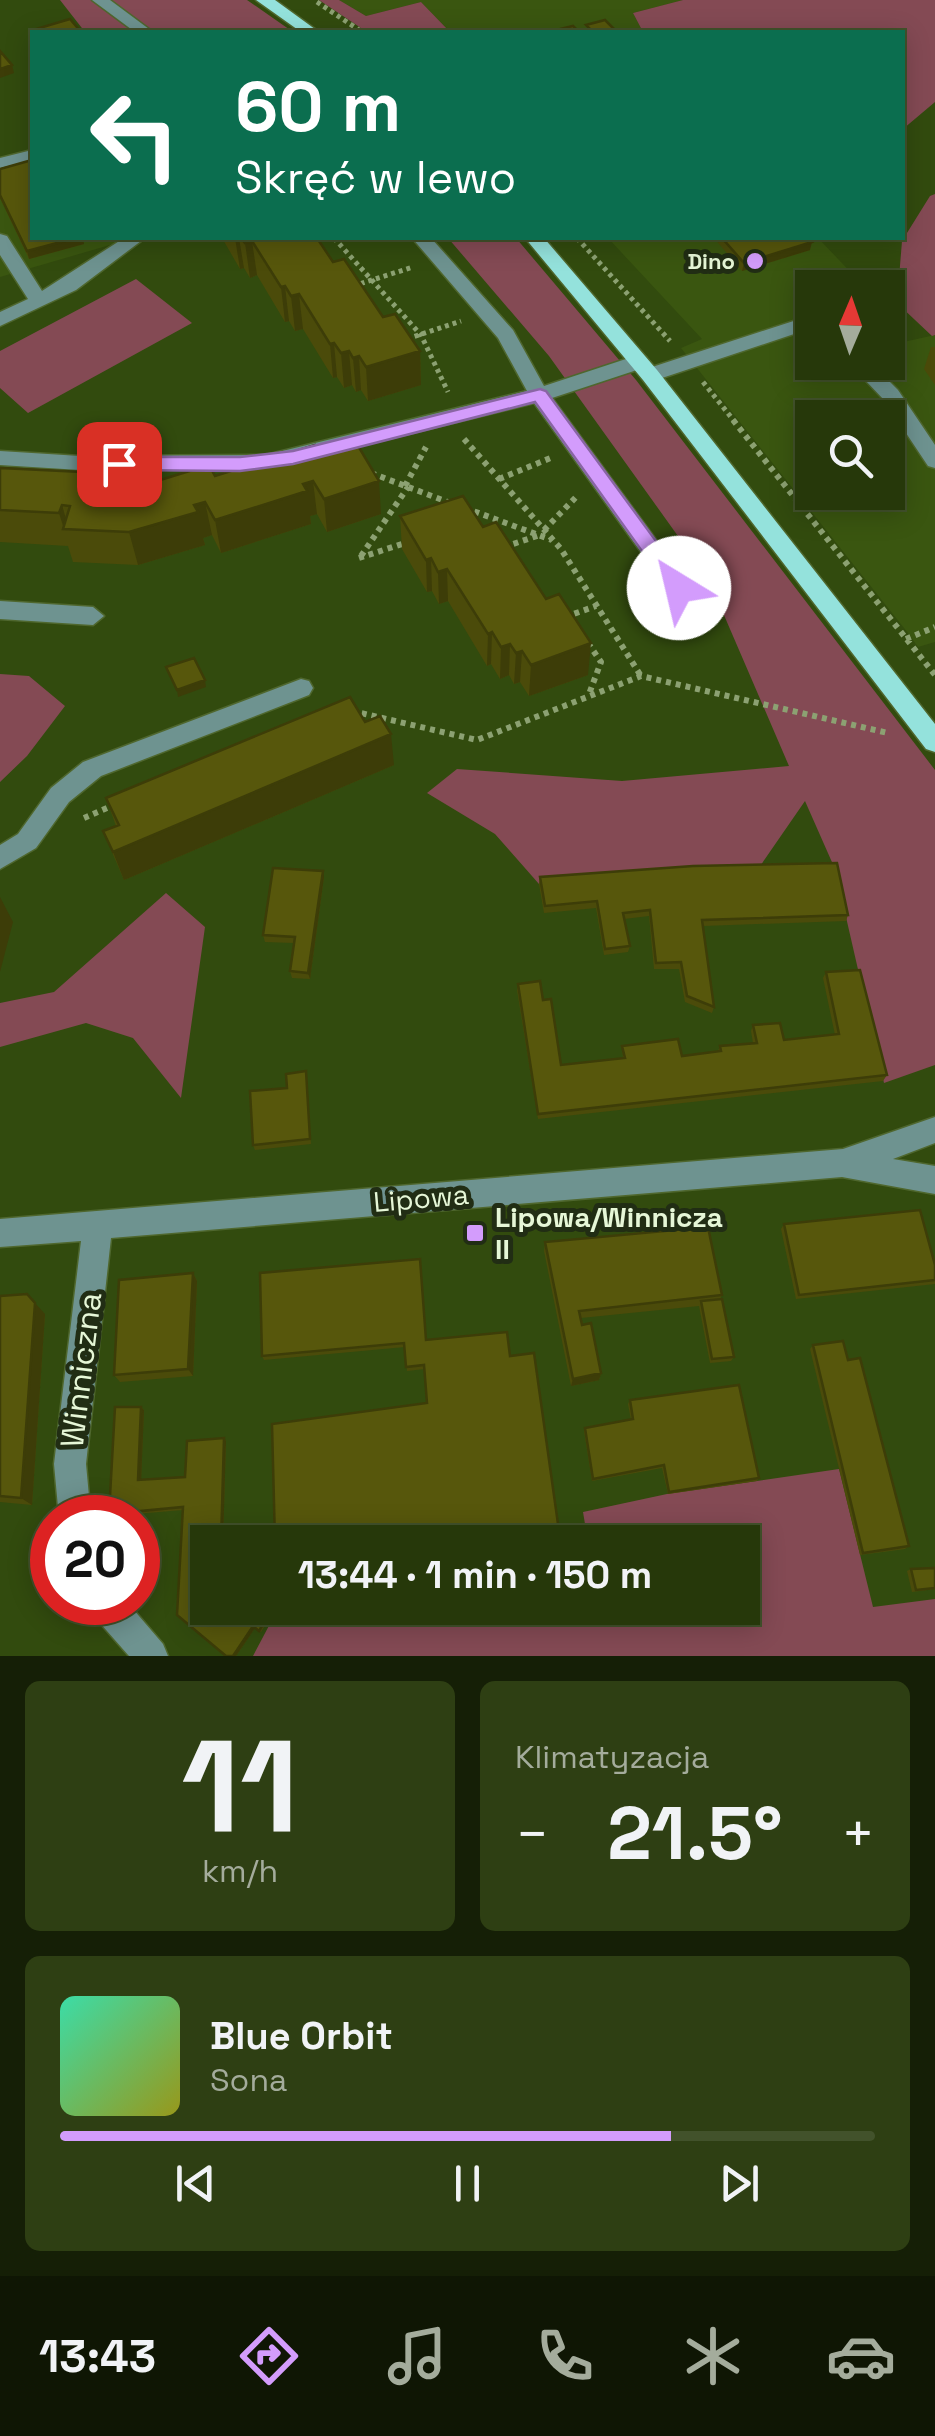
<!DOCTYPE html>
<html lang="pl">
<head>
<meta charset="utf-8">
<style>
  :root { --surface:#26380a; --page:#2e3f13; --text:#f1f3f6; --muted:#a4ac9c; --line:#42522b; --accent:#d39cfc }
  body { margin:0; font-family:"Space Grotesk",sans-serif; background:var(--page); color:var(--text); height:100vh; display:flex; flex-direction:column; font-size:38px; white-space:nowrap }
  * { box-sizing:border-box; margin:0 }
  p { font-size:32px; color:var(--muted) }
  .icon { flex:none; width:55px; height:55px; fill:none; stroke:currentColor; stroke-width:2; stroke-linecap:round; stroke-linejoin:round }
  .map { position:relative; height:1656px; overflow:hidden }
  .details { display:flex; flex-direction:column; gap:25px; padding:25px; background:#151f06; flex:1 }
  .details>* { flex:none }
  .banner { position:absolute; left:30px; top:30px; width:875px; height:210px; border-radius:0px; box-shadow:0 5px 25px #0003,0 0 0 2px var(--line); background:#0b6e4f; color:#fff; overflow:hidden }
  .needle { width:65px; rotate:2deg }
  .buttons { position:absolute; left:795px; top:270px; display:grid; gap:20px }
  .buttons a { display:grid; place-items:center; width:110px; height:110px; border-radius:0px; background:var(--surface); box-shadow:0 5px 25px #0003,0 0 0 2px var(--line); font-size:50px }
  .speed { position:absolute; left:30px; top:1495px; display:flex; gap:20px; font-size:50px; font-weight:700; text-align:center }
  .speed>* { display:grid; place-content:center; width:130px; height:130px; border-radius:50%; background:var(--surface); box-shadow:0 5px 25px #0003,0 0 0 2px var(--line); line-height:1 }
  .speed .limit { border:15px solid #d22; background:#fff; color:#111 }
  .pin { position:absolute; display:grid; place-items:center; width:85px; height:85px; color:#fff; margin:-42px; border-radius:20px; box-shadow:0 5px 15px #0006 }
  .me { position:absolute; width:110px; margin:-55px; rotate:324deg; stroke-linejoin:round; filter:drop-shadow(0 0 8px #0008) }
  .turn { display:flex; align-items:center; gap:35px; height:210px; padding:0 40px; font-size:45px }
  .turn .icon { width:130px; height:130px; stroke-width:2.5 }
  .turn b { display:block; font-size:70px; line-height:85px }
  .big { font-size:75px; font-weight:600; line-height:1.1 }
  .details .widget { flex:1; display:flex; flex-direction:column; justify-content:center; gap:15px; min-width:0; padding:0 35px; border-radius:15px; background:var(--page) }
  .details .dial { align-items:center; gap:0 }
  .dial b { font-size:130px; line-height:1 }
  .song { display:flex; align-items:center; gap:30px }
  .cover { width:120px; height:120px; border-radius:15px; background:linear-gradient(135deg,hsl(160 70% 55%),hsl(60 70% 35%)) }
  .played { height:10px; border-radius:5px; background:linear-gradient(90deg,var(--accent) 75%,var(--line) 75%) }
  .keys { display:flex; justify-content:space-around; direction:ltr }
  .heat { display:flex; justify-content:space-between; align-items:center; font-size:55px; direction:ltr }
  .details .tiles { flex:1; display:grid; gap:25px; grid-template-columns:1fr 1fr }
  .widget:last-child { grid-column:span 2 }
  .trip { position:absolute; left:190px; top:1525px; width:570px; height:100px; border-radius:0px; background:var(--surface); box-shadow:0 5px 25px #0003,0 0 0 2px var(--line); font-weight:600; line-height:100px; text-align:center }
  .menu { display:flex; height:160px; justify-content:space-around; align-items:center; background:#0f1604; color:var(--muted) }
  .menu .icon { width:70px; height:70px }
  .menu .current { color:var(--accent) }
  .menu b { font-size:45px; color:var(--text) }
  .map>svg:first-child { display:block }
  .built { fill:#3a5610; fill-rule:evenodd }
  .green { fill:#844a54 }
  .lines { fill:none; stroke-linecap:round; stroke-linejoin:round }
  .minor-casing { stroke:#4f672e; stroke-width:3 }
  .major-casing { stroke:#4f672e; stroke-width:3 }
  .path-far2 { stroke:#8ca172; stroke-width:5; stroke-dasharray:4 4; stroke-linecap:butt }
  .path-far1 { stroke:#8ca172; stroke-width:6; stroke-dasharray:5 5; stroke-linecap:butt }
  .path { stroke:#8ca172; stroke-width:8; stroke-dasharray:6 6; stroke-linecap:butt }
  .minor { fill:#6e9390; fill-rule:evenodd }
  .major { fill:#94e2dc; fill-rule:evenodd }
  .wall { fill:#4b4b0a }
  .shaded-wall { fill:#3d3d08 }
  .building { fill:#57570c; stroke:#3d3d08; stroke-width:2.5 }
  .route { fill:#d39cfc; stroke:#8965a4; stroke-width:2.5 }
  .poi-dot { fill:#d39cfc; stroke:#212d14; stroke-width:4 }
  .labels { text-anchor:middle; stroke-width:10; stroke-linejoin:round; paint-order:stroke }
  .far-poi-label { font-size:22px; font-weight:bold; fill:#e6f7d7; stroke:#212d14; text-anchor:end }
  .street-label { font-size:28px; fill:#e6f7d7; stroke:#212d14 }
  .poi-label { font-size:28px; font-weight:bold; fill:#e6f7d7; stroke:#212d14; text-anchor:start }
  .near-street-label { font-size:32px; fill:#e6f7d7; stroke:#212d14 }
</style>
</head>
<body>
<div class="map">
<svg width="935" height="1656" viewBox="0 0 935 1656">
  <rect width="100%" height="100%" fill="#324b0e"/>
  <path class="built" d="M 339,0 L 683,0 L 633,13 L 643,32 L 450,32 L 421,2 L 366,16 Z
    M 0,172 L 32,238 L 134,238 L 0,277 Z
    M 608,238 L 818,238 L 861,283 L 845,287 L 812,288 L 812,362 L 888,362 L 888,334 L 899,343 L 935,335 L 935,642 L 918,647 L 908,633 L 681,348 L 702,339 ZM 812,418 L 888,418 L 888,492 L 812,492 Z"/>
  <path class="green" d="M 60,0 L 247,0 L 293,32 L 85,32 Z
    M 319,0 L 339,0 L 366,16 L 421,2 L 450,32 L 367,32 Z
    M 683,0 L 935,0 L 935,102 L 903,129 L 902,32 L 643,32 L 633,13 Z
    M 935,194 L 935,335 L 932,336 L 897,303 L 902,241 L 930,196 Z
    M 448,238 L 516,238 L 636,380 L 935,770 L 935,1065 L 884,1083 L 835,869 L 805,801 L 756,872 L 539,884 L 495,834 L 427,793 L 457,769 L 622,781 L 789,766 L 708,578 L 549,356 Z
    M 136,279 L 192,323 L 28,413 L 0,388 L 0,351 Z
    M 0,674 L 29,676 L 65,706 L 27,756 L 0,782 Z
    M 166,893 L 205,927 L 181,1098 L 133,1038 L 86,1023 L 0,1047 L 0,1003 L 54,992 Z
    M 839,1469 L 873,1607 L 935,1599 L 935,1656 L 253,1656 L 272,1620 L 356,1608 L 742,1608 L 742,1542 L 588,1542 L 583,1512 L 667,1494 Z"/>
  <g class="lines">
    <defs>
      <path id="minor" d="M 92,0 L 110,0 L 153,32 L 135,32 Z
        M 32,150 L 32,160 L 0,168 L 0,158 Z
        M 0,234 L 7,236 L 42,291 L 124,238 L 145,238 L 76,290 L 0,326 L 0,312 L 28,299 L 0,255 Z
        M 412,238 L 431,238 L 513,330 L 544,386 L 632,357 L 646,357 L 646,367 L 552,398 L 687,582 L 690,588 L 687,594 L 671,594 L 534,403 L 266,469 L 80,470 L 0,465 L 0,451 L 80,456 L 266,455 L 527,391 L 498,338 Z
        M 812,315 L 812,328 L 650,382 L 640,375 L 643,370 Z
        M 848,362 L 870,362 L 898,390 L 935,445 L 935,468 L 928,466 L 884,400 Z
        M 0,601 L 93,607 L 104,616 L 93,625 L 0,619 Z
        M 301,679 L 309,681 L 313,688 L 309,695 L 101,776 L 69,802 L 36,848 L 0,869 L 0,845 L 18,834 L 51,788 L 83,762 Z
        M 935,1117 L 935,1143 L 893,1159 L 935,1166 L 935,1194 L 842,1177 L 111,1238 L 86,1464 L 91,1518 L 59,1518 L 54,1464 L 81,1241 L 0,1247 L 0,1219 L 843,1149 Z
        M 88,1602 L 127,1602 L 163,1644 L 168,1656 L 129,1656 L 92,1614 Z"/>
      <path id="major" d="M 256,0 L 275,0 L 319,32 L 301,32 Z
        M 525,238 L 544,238 L 657,370 L 935,724 L 935,752 L 926,749 L 643,380 Z"/>
    </defs>
    <use href="#minor" class="minor-casing"/>
    <use href="#major" class="major-casing"/>
    <path class="path-far2" d="M 317,2 L 362,32
      M 334,238 L 421,335 L 448,392
      M 577,238 L 670,341
      M 353,286 L 413,267
      M 407,339 L 461,321
      M 798,353 L 812,357
      M 819,362 L 832,376
      M 703,382 L 735,422"/>
    <path class="path-far1" d="M 733,420 L 935,675
      M 464,439 L 561,549 L 641,676
      M 371,473 L 453,504
      M 499,479 L 553,457
      M 405,486 L 426,447
      M 465,508 L 552,540
      M 544,530 L 578,495
      M 504,547 L 540,535
      M 361,556 L 408,487
      M 359,558 L 408,542
      M 565,617 L 596,606
      M 906,639 L 935,627
      M 588,643 L 601,662 L 589,694
      M 352,711 L 477,740 L 641,676 L 888,733
      M 84,818 L 114,805"/>
    <path class="path" d="M 46,1528 L 52,1567"/>
    <use href="#minor" class="minor"/>
    <use href="#major" class="major"/>
  </g>
  <path class="wall" d="M 0,169 L 84,244 L 29,259 L 0,198 Z
    M 222,238 L 317,238 L 333,262 L 383,317 L 420,351 L 421,385 L 368,401 L 361,390 L 356,392 L 352,385 L 344,388 L 337,377 L 333,378 L 303,329 L 295,331 L 289,321 L 285,322 L 257,275 L 250,278 L 244,268 L 240,269 Z
    M 714,238 L 808,238 L 810,250 L 742,271 Z
    M 931,347 L 935,347 L 935,385 L 924,369 Z
    M 321,455 L 381,514 L 327,532 L 317,514 L 310,516 L 311,524 L 221,553 L 212,535 L 203,538 L 205,545 L 138,565 L 73,562 L 68,546 L 0,542 L 0,468 L 106,484 L 141,486 L 215,476 Z
    M 400,516 L 483,527 L 588,675 L 529,696 L 520,682 L 514,684 L 509,675 L 500,679 L 491,664 L 487,666 L 448,601 L 439,604 L 432,591 L 427,592 L 402,549 Z
    M 365,722 L 394,765 L 124,880 L 103,831 L 116,826 L 106,798 Z
    M 324,877 L 310,979 L 292,978 L 290,971 L 294,943 L 265,942 L 263,935 Z
    M 540,877 L 848,915 L 846,921 L 703,926 L 714,1007 L 712,1013 L 685,1002 L 679,969 L 654,969 L 649,916 L 624,919 L 630,946 L 628,952 L 604,955 L 596,908 L 544,913 L 539,884 Z
    M 826,972 L 887,1075 L 883,1081 L 538,1119 L 517,990 L 518,984 L 543,1000 L 561,1065 L 623,1058 L 622,1046 L 682,1056 L 718,1051 L 720,1046 L 753,1043 L 751,1031 L 753,1025 L 784,1040 L 835,1035 L 823,978 Z
    M 307,1077 L 311,1144 L 255,1150 L 253,1145 L 287,1088 Z
    M 784,1224 L 935,1265 L 935,1284 L 796,1299 L 781,1229 Z
    M 545,1242 L 722,1295 L 720,1299 L 734,1357 L 731,1361 L 710,1363 L 699,1306 L 581,1318 L 601,1373 L 599,1380 L 571,1386 L 544,1251 Z
    M 193,1273 L 197,1281 L 193,1376 L 120,1382 L 114,1375 Z
    M 0,1296 L 45,1314 L 32,1505 L 0,1502 Z
    M 426,1340 L 510,1356 L 558,1524 L 557,1527 L 533,1530 L 427,1403 L 425,1369 L 407,1371 L 405,1347 L 264,1360 L 262,1356 Z
    M 813,1345 L 848,1360 L 909,1546 L 905,1549 L 860,1555 L 810,1349 Z
    M 630,1400 L 759,1478 L 757,1481 L 668,1494 L 662,1468 L 592,1481 L 584,1431 L 585,1428 L 631,1420 L 628,1404 Z
    M 115,1407 L 141,1407 L 144,1410 L 141,1480 L 185,1477 L 187,1441 L 224,1438 L 226,1441 L 223,1542 L 208,1542 L 208,1608 L 248,1608 L 268,1621 L 261,1632 L 255,1628 L 236,1656 L 226,1656 L 177,1615 L 183,1510 L 112,1516 L 109,1514 Z
    M 935,1568 L 935,1589 L 912,1592 L 907,1571 L 911,1569 Z"/>
  <path class="shaded-wall" d="M 12,65 L 14,73 L 0,78 L 0,69 Z
    M 76,238 L 83,238 L 84,244 L 29,259 L 27,251 Z
    M 235,238 L 239,238 L 244,268 L 240,269 Z
    M 252,241 L 257,275 L 250,278 L 245,243 Z
    M 812,242 L 810,250 L 742,271 L 744,263 Z
    M 285,286 L 289,321 L 285,322 L 281,287 Z
    M 299,294 L 303,329 L 295,331 L 291,296 Z
    M 334,343 L 337,377 L 333,378 L 330,344 Z
    M 349,351 L 352,385 L 344,388 L 341,353 Z
    M 420,351 L 421,385 L 368,401 L 366,367 Z
    M 359,356 L 361,390 L 356,392 L 353,358 Z
    M 313,481 L 317,514 L 310,516 L 311,524 L 221,553 L 215,520 Z
    M 379,481 L 381,514 L 327,532 L 324,499 Z
    M 205,502 L 212,535 L 203,538 L 205,545 L 138,565 L 129,532 Z
    M 62,505 L 69,529 L 64,529 L 59,513 Z
    M 431,558 L 432,591 L 427,592 L 426,560 Z
    M 447,569 L 448,601 L 439,604 L 438,572 Z
    M 492,632 L 491,664 L 487,666 L 488,634 Z
    M 591,643 L 588,675 L 529,696 L 531,665 Z
    M 510,644 L 509,675 L 500,679 L 501,647 Z
    M 522,651 L 520,682 L 514,684 L 516,653 Z
    M 205,680 L 206,687 L 178,697 L 177,690 Z
    M 391,734 L 394,765 L 124,880 L 113,852 Z
    M 323,871 L 324,877 L 310,979 L 308,973 Z
    M 0,897 L 13,922 L 0,972 Z
    M 193,1273 L 197,1281 L 193,1376 L 188,1369 Z
    M 35,1303 L 45,1314 L 32,1505 L 21,1498 Z
    M 601,1373 L 599,1380 L 571,1386 L 573,1379 Z
    M 141,1407 L 144,1410 L 141,1483 L 138,1480 Z
    M 224,1438 L 226,1441 L 223,1542 L 221,1542 Z
    M 253,1626 L 255,1628 L 236,1656 L 233,1656 Z"/>
  <path class="building" d="M 70,19 L 81,32 L 39,32 L 36,29 Z
    M 605,20 L 617,32 L 593,32 L 586,25 Z
    M 573,26 L 579,32 L 548,32 Z
    M 0,51 L 12,65 L 0,69 Z
    M 32,160 L 32,238 L 76,238 L 27,251 L 0,195 L 0,169 Z
    M 241,238 L 317,238 L 333,262 L 344,259 L 383,317 L 395,314 L 420,351 L 366,367 L 359,356 L 353,358 L 349,351 L 341,353 L 334,343 L 330,344 L 299,294 L 291,296 L 285,286 L 281,287 L 252,241 L 245,243 Z
    M 722,238 L 808,238 L 812,242 L 744,263 Z
    M 357,444 L 379,481 L 324,499 L 313,481 L 303,484 L 307,491 L 215,520 L 205,502 L 194,505 L 198,512 L 129,532 L 63,529 L 70,506 L 62,505 L 59,513 L 0,510 L 0,468 L 103,473 L 99,484 L 141,486 L 209,465 L 215,476 L 315,445 L 321,455 Z
    M 463,496 L 483,527 L 496,522 L 546,599 L 559,594 L 591,643 L 531,665 L 522,651 L 516,653 L 510,644 L 501,647 L 492,632 L 488,634 L 447,569 L 438,572 L 431,558 L 426,560 L 400,516 Z
    M 194,658 L 205,680 L 177,690 L 166,667 Z
    M 350,697 L 365,722 L 380,716 L 391,734 L 113,852 L 103,831 L 119,825 L 106,798 Z
    M 837,863 L 848,915 L 702,920 L 714,1007 L 687,996 L 681,962 L 656,963 L 650,910 L 623,913 L 630,946 L 605,949 L 597,901 L 545,906 L 540,877 L 693,866 Z
    M 273,868 L 323,871 L 308,973 L 290,971 L 295,937 L 263,935 Z
    M 860,970 L 887,1075 L 538,1114 L 518,984 L 540,981 L 543,1000 L 551,999 L 561,1065 L 625,1058 L 622,1046 L 678,1039 L 682,1056 L 721,1051 L 720,1046 L 757,1043 L 753,1025 L 780,1023 L 784,1040 L 839,1034 L 826,972 Z
    M 306,1071 L 310,1139 L 253,1145 L 250,1091 L 287,1088 L 286,1074 Z
    M 920,1210 L 935,1265 L 935,1280 L 799,1295 L 784,1224 Z
    M 708,1227 L 722,1295 L 579,1311 L 582,1325 L 591,1323 L 601,1373 L 573,1379 L 545,1242 Z
    M 420,1259 L 426,1340 L 507,1332 L 510,1356 L 534,1353 L 558,1524 L 533,1528 L 534,1542 L 275,1542 L 272,1424 L 427,1403 L 424,1365 L 406,1367 L 404,1343 L 262,1356 L 260,1273 Z
    M 193,1273 L 188,1369 L 114,1375 L 119,1280 Z
    M 27,1294 L 35,1303 L 21,1498 L 0,1496 L 0,1296 Z
    M 722,1299 L 734,1357 L 712,1359 L 701,1301 Z
    M 843,1341 L 848,1360 L 860,1358 L 909,1546 L 863,1553 L 813,1345 Z
    M 739,1385 L 759,1478 L 669,1492 L 664,1465 L 593,1479 L 585,1428 L 633,1419 L 630,1400 Z
    M 115,1407 L 141,1407 L 138,1480 L 185,1477 L 187,1441 L 224,1438 L 221,1542 L 208,1542 L 208,1608 L 248,1608 L 266,1619 L 259,1631 L 253,1626 L 233,1656 L 226,1656 L 177,1615 L 183,1507 L 109,1514 Z
    M 935,1568 L 935,1588 L 916,1590 L 911,1569 Z"/>
  <path class="route" d="M 540,389 L 546,391 L 686,582 L 686,593 L 672,593 L 535,402 L 293,464 L 240,471 L 119,470 L 109,464 L 119,457 L 240,457 L 293,451 Z"/>
  <g class="poi-dot">
    <circle cx="755" cy="261" r="10"/>
    <rect x="465" y="1223" width="20" height="20" rx="5"/>
  </g>
  <g class="labels">
    <g class="far-poi-label">
      <text x="735" y="269">Dino</text>
    </g>
    <g class="street-label">
      <text transform="translate(421 1198) rotate(-5)" y="10">Lipowa</text>
    </g>
    <g class="poi-label">
      <text x="495" y="1227">Lipowa/Winnicza<tspan x="495" dy="32">II</tspan></text>
    </g>
    <g class="near-street-label">
      <text transform="translate(81 1370) rotate(-83)" y="11">Winniczna</text>
    </g>
  </g>
</svg>
<div class="buttons">
<a><svg class="needle" viewBox="-14 -14 28 28"><path d="M0-13l5 13h-10z" fill="#e53935"/><path d="M0 13l5-13h-10z" fill="#a4ac9c"/></svg></a>
<a><svg class="icon" aria-label="search" viewBox="0 0 24 24"><circle cx="10" cy="10" r="6"/><path d="M15 15l6 6"/></svg></a>
</div>
<div class="speed"><div class="limit">20</div></div>
<div class="pin" style="left:119px;top:464px;background:#d93025"><svg class="icon" aria-label="arrive" viewBox="0 0 24 24"><path d="M6 21V4h12l-3 4 3 4H6"/></svg></div>
<svg class="me" style="left:679px;top:588px" viewBox="-20 -20 40 40"><circle r="19" fill="#fff"/><path d="M0-13L10 11 0 6-10 11z" fill="#d39cfc"/></svg>
<div class="trip">13:44 · 1 min · 150 m</div>
<div class="banner">
<div class="turn"><svg class="icon" aria-label="left" viewBox="0 0 24 24"><path d="M17 20v-9H6M10 6l-5 5 5 5"/></svg><div><b>60 m</b>Skręć w lewo</div></div>
</div>
</div>
<section class="details">
<div class="tiles">
<div class="widget dial"><b>11</b><p>km/h</p></div>
<div class="widget"><p>Klimatyzacja</p>
<div class="heat"><a>−</a><b class="big">21.5°</b><a>+</a></div>
</div>
<div class="widget">
<div class="song"><i class="cover"></i><div><b>Blue Orbit</b><p>Sona</p></div></div>
<div class="played"></div>
<div class="keys"><svg class="icon" aria-label="previous" viewBox="0 0 24 24"><path d="M18 5L8 12l10 7zM5 5v14"/></svg><svg class="icon" aria-label="pause" viewBox="0 0 24 24"><path d="M8 5v14M16 5v14"/></svg><svg class="icon" aria-label="next" viewBox="0 0 24 24"><path d="M6 5l10 7-10 7zM19 5v14"/></svg></div>
</div>
</div>
</section>
<nav class="menu">
<b>13:43</b>
<svg class="icon current" aria-label="directions" viewBox="0 0 24 24"><path d="M12 3l9 9-9 9-9-9zM9 14v-3h6M13 9l2 2-2 2"/></svg>
<svg class="icon" aria-label="music" viewBox="0 0 24 24"><path d="M9 18V5l10-2v13"/><circle cx="6" cy="18" r="3"/><circle cx="16" cy="16" r="3"/></svg>
<svg class="icon" aria-label="phone" viewBox="0 0 24 24"><path d="M5 4h4l2 5-3 2q2 4 5 5l2-3 5 2v4C11 20 4 13 5 4z"/></svg>
<svg class="icon" aria-label="climate" viewBox="0 0 24 24"><path d="M12 3v18M4 7l16 10M4 17L20 7"/></svg>
<svg class="icon" aria-label="car" viewBox="0 0 24 24"><path d="M5 17H2v-5l4-1 3-4h7l3 4 3 1v5h-3M9 17h6M6 11h13"/><circle cx="7" cy="17" r="2"/><circle cx="17" cy="17" r="2"/></svg>
</nav>
</body>
</html>
